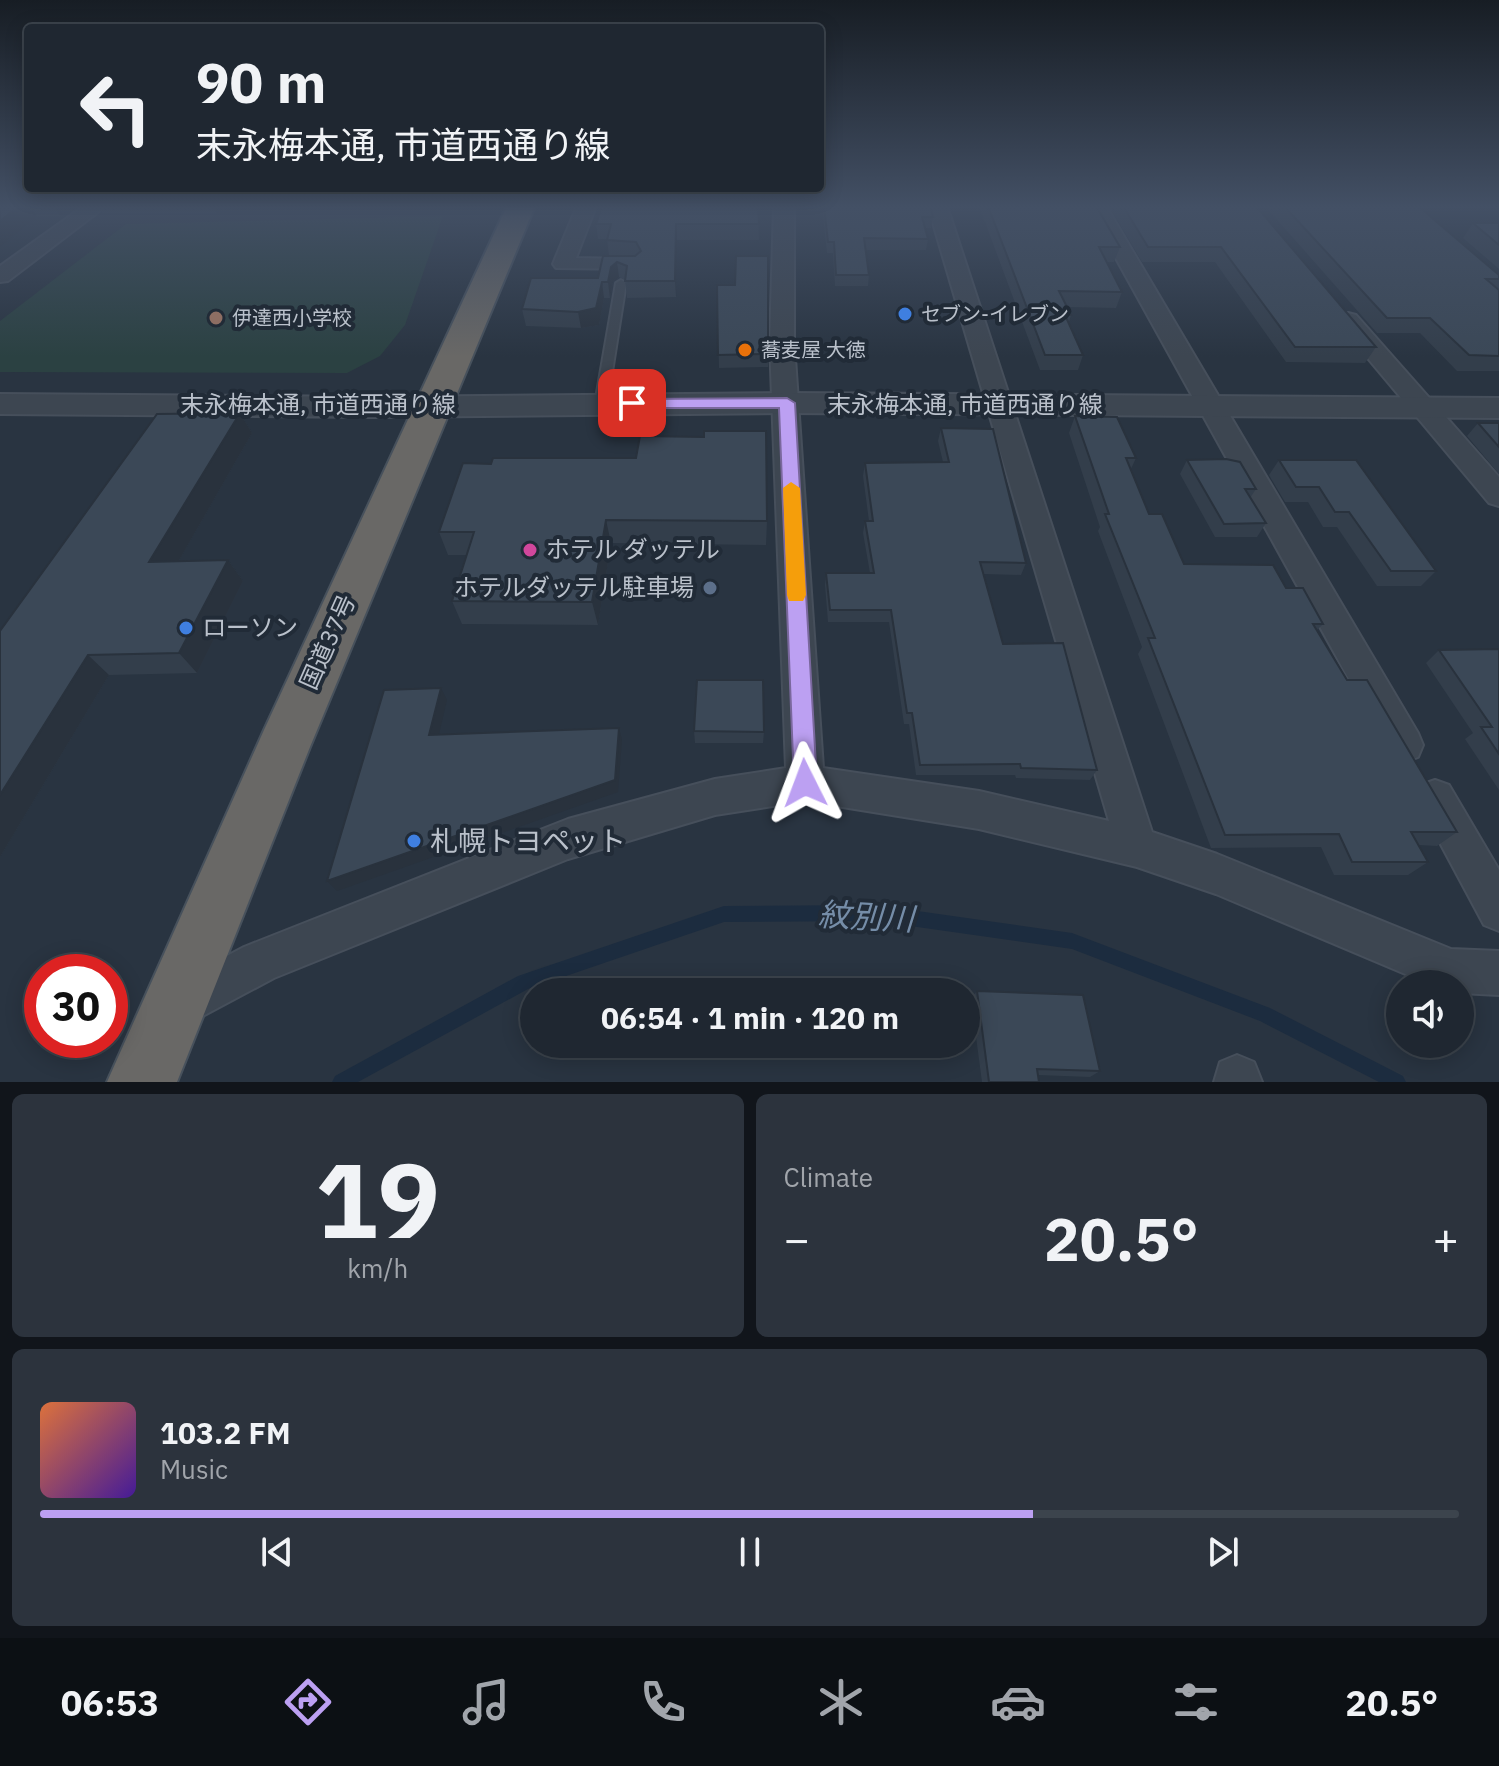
<!DOCTYPE html>
<html lang="en">
<head>
<meta charset="utf-8">
<style>
  :root { --surface:#1f2731; --page:#2c333d; --text:#f1f3f6; --muted:#a1a5ab; --line:#3c444d; --accent:#bca0f2 }
  body { margin:0; font-family:"IBM Plex Sans","Noto Sans JP",sans-serif; background:var(--page); color:var(--text); height:100vh; display:flex; flex-direction:column; font-size:30px; white-space:nowrap }
  * { box-sizing:border-box; margin:0 }
  p { font-size:26px; color:var(--muted) }
  .icon { flex:none; width:44px; height:44px; fill:none; stroke:currentColor; stroke-width:2; stroke-linecap:round; stroke-linejoin:round }
  .map { position:relative; height:1082px; overflow:hidden }
  .sheet { display:flex; flex-direction:column; gap:12px; padding:12px; background:#11151b; flex:1 }
  .sheet>* { flex:none }
  .hud { position:absolute; left:24px; top:24px; width:800px; height:168px; border-radius:8px; box-shadow:0 4px 20px #0003,0 0 0 2px var(--line); background:#1f2731; color:var(--text); overflow:hidden }
  .buttons { position:absolute; left:1386px; top:970px; display:grid; gap:16px }
  .buttons a { display:grid; place-items:center; width:88px; height:88px; border-radius:50%; background:var(--surface); box-shadow:0 4px 20px #0003,0 0 0 2px var(--line); font-size:40px }
  .speed { position:absolute; left:24px; top:954px; display:flex; gap:16px; font-size:40px; font-weight:700; text-align:center }
  .speed>* { display:grid; place-content:center; width:104px; height:104px; border-radius:50%; background:var(--surface); box-shadow:0 4px 20px #0003,0 0 0 2px var(--line); line-height:1 }
  .speed .limit { border:12px solid #d22; background:#fff; color:#111 }
  .pin { position:absolute; display:grid; place-items:center; width:68px; height:68px; color:#fff; margin:-34px; border-radius:16px; box-shadow:0 4px 12px #0006 }
  .me { position:absolute; width:88px; margin:-44px; rotate:357deg; stroke-linejoin:round; filter:drop-shadow(0 0 6px #0008) }
  .turn { display:flex; align-items:center; gap:28px; height:168px; padding:0 40px; font-size:36px }
  .turn .icon { width:104px; height:104px; stroke-width:2.5 }
  .turn b { display:block; font-size:56px; line-height:68px }
  .big { font-size:60px; font-weight:700; line-height:1.1 }
  .sheet .card { flex:1; display:flex; flex-direction:column; justify-content:center; gap:12px; min-width:0; padding:0 28px; border-radius:12px; background:var(--page) }
  .sheet .dial { align-items:center; gap:0 }
  .dial b { font-size:104px; line-height:1 }
  .song { display:flex; align-items:center; gap:24px }
  .cover { width:96px; height:96px; border-radius:12px; background:linear-gradient(135deg,hsl(20 70% 55%),hsl(260 70% 35%)) }
  .played { height:8px; border-radius:4px; background:linear-gradient(90deg,var(--accent) 70%,var(--line) 70%) }
  .keys { display:flex; justify-content:space-around; direction:ltr }
  .heat { display:flex; justify-content:space-between; align-items:center; font-size:44px; direction:ltr }
  .sheet .tiles { flex:1; display:grid; gap:12px; grid-template-columns:1fr 1fr }
  .card:last-child { grid-column:span 2 }
  .trip { position:absolute; left:520px; top:978px; width:460px; height:80px; border-radius:40px; background:var(--surface); box-shadow:0 4px 20px #0003,0 0 0 2px var(--line); font-weight:700; line-height:80px; text-align:center }
  .dock { display:flex; height:128px; justify-content:space-around; align-items:center; background:#0c1014; color:var(--muted) }
  .dock .icon { width:56px; height:56px }
  .dock .current { color:var(--accent) }
  .dock b { font-size:36px; color:var(--text) }
  .map>svg:first-child { display:block }
  .green { fill:#2b4142 }
  .lines { fill:none; stroke-linecap:round; stroke-linejoin:round }
  .stream { fill:#1c2c3f; fill-rule:evenodd }
  .service-casing { stroke:#464f5b; stroke-width:4 }
  .minor-casing { stroke:#464f5b; stroke-width:4 }
  .tertiary-casing { stroke:#464f5b; stroke-width:4 }
  .trunk-casing { stroke:#47515c; stroke-width:4 }
  .service { fill:#3d4651; fill-rule:evenodd }
  .minor { fill:#3d4651; fill-rule:evenodd }
  .tertiary { fill:#3d4651; fill-rule:evenodd }
  .trunk { fill:#696866; fill-rule:evenodd }
  .wall { fill:#333e4b }
  .shaded-wall { fill:#29323d }
  .building { fill:#3b4857; stroke:#29323d; stroke-width:2 }
  .route { fill:#bca0f2; stroke:#7a689d; stroke-width:2 }
  .slow { fill:#f59e0b }
  .shop-dot { fill:#3f7fe0; stroke:#212b37; stroke-width:3 }
  .education-dot { fill:#8d6e63; stroke:#212b37; stroke-width:3 }
  .food-dot { fill:#e8710a; stroke:#212b37; stroke-width:3 }
  .hotel-dot { fill:#d1479c; stroke:#212b37; stroke-width:3 }
  .service-dot { fill:#5c6f8a; stroke:#212b37; stroke-width:3 }
  .labels { text-anchor:middle; stroke-width:8; stroke-linejoin:round; paint-order:stroke }
  .far-poi-label { font-size:20px; fill:#bac1cb; stroke:#212b37; text-anchor:start }
  .street-label { font-size:24px; fill:#bac1cb; stroke:#212b37 }
  .poi-label { font-size:24px; fill:#bac1cb; stroke:#212b37; text-anchor:start }
  .near-poi-label { font-size:28px; fill:#bac1cb; stroke:#212b37; text-anchor:start }
  .near-water-label { font-size:32px; font-style:italic; fill:#758da8; stroke:#212b37 }
</style>
</head>
<body>
<div class="map">
<svg width="1499" height="1082" viewBox="0 0 1499 1082">
  <rect width="100%" height="100%" fill="#293441"/>
  <path class="green" d="M 443,216 L 405,325 L 380,356 L 347,373 L 0,372 L 0,321 L 126,224 Z"/>
  <g class="lines">
    <path class="stream" d="M 875,905 L 1072,933 L 1270,1008 L 1403,1076 L 1406,1082 L 1379,1082 L 1260,1021 L 1072,949 L 875,921 L 724,922 L 528,989 L 358,1082 L 332,1082 L 335,1076 L 518,976 L 724,906 Z"/>
    <defs>
      <path id="service" d="M 621,280 L 626,283 L 607,404 L 601,408 L 595,404 L 616,283 Z"/>
      <path id="minor" d="M 84,206 L 106,206 L 8,281 L 0,282 L 0,266 Z
        M 577,206 L 596,206 L 576,258 L 630,259 L 637,261 L 640,265 L 637,269 L 556,268 L 553,264 Z
        M 774,206 L 794,206 L 794,343 L 823,768 L 979,791 L 1109,821 L 928,206 L 947,206 L 1152,832 L 1217,854 L 1451,949 L 1499,951 L 1499,995 L 1460,993 L 1460,984 L 1429,984 L 1216,894 L 1137,867 L 979,829 L 805,801 L 715,815 L 568,859 L 274,978 L 182,1027 L 166,1020 L 159,1004 L 166,988 L 244,947 L 568,819 L 715,779 L 786,768 L 770,343 Z
        M 1087,206 L 1106,206 L 1418,733 L 1423,745 L 1418,757 L 1405,762 L 1392,757 Z
        M 1348,313 L 1356,315 L 1499,477 L 1499,506 L 1489,503 L 1340,325 L 1337,320 L 1340,315 Z
        M 1435,780 L 1449,785 L 1499,870 L 1499,931 L 1484,925 L 1416,798 L 1421,785 Z
        M 1237,1055 L 1254,1062 L 1262,1082 L 1214,1082 L 1220,1062 Z"/>
      <path id="tertiary" d="M 787,393 L 1499,398 L 1499,418 L 787,413 L 373,417 L 0,414 L 0,394 L 373,397 Z"/>
      <path id="trunk" d="M 507,206 L 535,206 L 310,747 L 177,1082 L 107,1082 L 264,730 Z"/>
    </defs>
    <use href="#service" class="service-casing"/>
    <use href="#minor" class="minor-casing"/>
    <use href="#tertiary" class="tertiary-casing"/>
    <use href="#trunk" class="trunk-casing"/>
    <use href="#service" class="service"/>
    <use href="#minor" class="minor"/>
    <use href="#tertiary" class="tertiary"/>
    <use href="#trunk" class="trunk"/>
  </g>
  <path class="wall" d="M 0,206 L 79,206 L 60,216 L 37,216 Z
    M 97,206 L 225,206 L 217,214 L 102,213 Z
    M 758,206 L 759,240 L 677,240 L 676,297 L 627,298 L 625,280 L 619,277 L 613,282 L 610,298 L 604,298 L 599,325 L 581,328 L 526,326 L 522,309 L 598,278 L 609,256 L 607,239 L 598,239 L 596,224 Z
    M 822,206 L 930,206 L 933,217 L 931,228 L 925,228 L 928,239 L 926,250 L 866,250 L 869,275 L 868,286 L 835,286 L 833,253 L 827,253 Z
    M 979,206 L 1096,206 L 1120,247 L 1114,262 L 1106,262 L 1122,292 L 1116,308 L 1067,307 L 1071,315 L 1069,322 L 1083,355 L 1078,370 L 1040,370 Z
    M 1109,206 L 1256,206 L 1376,347 L 1365,363 L 1286,362 L 1215,262 L 1142,262 Z
    M 1265,206 L 1418,206 L 1499,275 L 1499,371 L 1457,371 L 1420,333 L 1377,333 Z
    M 1490,206 L 1499,206 L 1499,213 Z
    M 1473,223 L 1499,223 L 1499,269 L 1463,238 Z
    M 768,256 L 768,367 L 719,368 L 717,285 L 735,285 Z
    M 240,413 L 252,433 L 178,562 L 228,560 L 243,581 L 197,673 L 109,675 L 0,857 L 0,631 Z
    M 1075,416 L 1136,458 L 1131,469 L 1149,514 L 1184,564 L 1286,588 L 1323,624 L 1317,630 L 1347,680 L 1457,832 L 1437,846 L 1419,845 L 1428,862 L 1408,875 L 1334,875 L 1321,847 L 1211,848 L 1138,654 L 1142,647 L 1098,531 L 1100,527 L 1069,433 Z
    M 1478,423 L 1499,423 L 1499,474 L 1467,436 Z
    M 941,428 L 1026,563 L 1021,575 L 984,574 L 1003,644 L 1097,770 L 1090,780 L 1016,778 L 1015,775 L 916,775 L 909,724 L 904,724 L 889,622 L 828,622 L 825,585 L 826,573 L 870,573 L 863,533 L 865,521 L 869,521 L 863,476 L 865,463 L 943,462 L 938,441 Z
    M 1187,460 L 1256,489 L 1250,498 L 1266,523 L 1257,537 L 1215,537 L 1180,474 Z
    M 1279,460 L 1356,460 L 1436,571 L 1421,586 L 1377,586 L 1337,527 L 1323,527 L 1308,502 L 1285,502 L 1269,475 Z
    M 491,464 L 767,521 L 766,545 L 611,543 L 598,625 L 462,624 L 452,601 L 466,555 L 448,555 L 439,532 Z
    M 1499,649 L 1499,790 L 1465,739 L 1473,733 L 1426,663 L 1439,650 Z
    M 694,731 L 764,732 L 763,743 L 695,743 Z
    M 977,991 L 1100,1071 L 1090,1077 L 1038,1075 L 1039,1082 L 982,1082 L 971,999 Z"/>
  <path class="shaded-wall" d="M 19,206 L 30,206 L 37,216 L 0,247 L 0,221 Z
    M 53,206 L 79,206 L 60,216 Z
    M 213,206 L 225,206 L 217,214 Z
    M 676,224 L 677,240 L 676,297 L 675,281 Z
    M 617,262 L 619,277 L 613,282 L 610,298 L 608,282 L 611,267 Z
    M 602,282 L 604,298 L 599,325 L 581,328 L 578,312 Z
    M 240,413 L 252,433 L 166,583 L 149,562 Z
    M 606,520 L 611,543 L 598,625 L 592,602 Z
    M 228,560 L 243,581 L 197,673 L 179,653 Z
    M 88,655 L 109,675 L 0,857 L 0,795 Z
    M 441,688 L 447,700 L 436,747 L 429,735 Z
    M 619,728 L 622,740 L 618,792 L 337,891 L 327,881 Z"/>
  <path class="building" d="M 0,206 L 19,206 L 0,221 Z
    M 602,206 L 758,206 L 759,224 L 676,224 L 675,281 L 625,281 L 627,266 L 617,262 L 611,267 L 608,282 L 602,282 L 596,308 L 578,312 L 522,309 L 531,278 L 598,278 L 603,256 L 635,256 L 641,251 L 636,242 L 607,240 L 611,224 L 596,224 Z
    M 824,206 L 930,206 L 933,217 L 922,217 L 928,239 L 864,238 L 869,275 L 836,275 L 834,242 L 828,242 Z
    M 988,206 L 1096,206 L 1120,247 L 1099,247 L 1122,292 L 1059,291 L 1071,315 L 1065,315 L 1083,355 L 1045,355 Z
    M 1123,206 L 1256,206 L 1376,347 L 1295,347 L 1221,247 L 1148,247 Z
    M 1284,206 L 1418,206 L 1499,275 L 1499,279 L 1486,279 L 1499,290 L 1499,356 L 1469,355 L 1430,318 L 1387,318 Z
    M 1473,223 L 1499,223 L 1499,245 Z
    M 736,256 L 768,256 L 768,354 L 718,355 L 717,285 L 735,285 Z
    M 240,413 L 149,562 L 228,560 L 179,653 L 88,655 L 0,795 L 0,631 L 157,414 Z
    M 1075,416 L 1117,417 L 1136,458 L 1126,458 L 1149,514 L 1162,514 L 1184,564 L 1273,565 L 1286,588 L 1303,588 L 1323,624 L 1313,624 L 1347,680 L 1367,680 L 1457,832 L 1411,832 L 1428,862 L 1352,862 L 1339,834 L 1225,835 L 1148,638 L 1155,638 L 1105,514 L 1109,514 Z
    M 1478,423 L 1499,423 L 1499,447 Z
    M 941,428 L 993,429 L 1026,563 L 980,562 L 1003,644 L 1063,643 L 1097,770 L 1021,768 L 1020,764 L 920,765 L 912,713 L 907,713 L 891,610 L 830,610 L 826,573 L 874,573 L 865,521 L 873,521 L 865,463 L 949,462 Z
    M 704,431 L 766,431 L 767,521 L 606,520 L 592,602 L 452,601 L 474,532 L 439,532 L 463,463 L 491,464 L 493,458 L 636,458 L 640,436 L 704,437 Z
    M 1226,459 L 1240,462 L 1256,489 L 1245,489 L 1266,523 L 1224,524 L 1187,460 Z
    M 1279,460 L 1356,460 L 1436,571 L 1391,571 L 1349,512 L 1335,512 L 1319,487 L 1296,487 Z
    M 1499,649 L 1499,754 L 1481,727 L 1492,727 L 1439,650 Z
    M 697,680 L 763,680 L 764,732 L 694,731 Z
    M 441,688 L 429,735 L 619,728 L 615,780 L 327,881 L 384,690 Z
    M 977,991 L 1083,995 L 1100,1071 L 1037,1069 L 1039,1082 L 989,1082 Z"/>
  <linearGradient id="sky" x2="0" y2="1"><stop stop-color="#171d24"/><stop offset="0.58" stop-color="#435065"/><stop offset="1" stop-color="#435065" stop-opacity="0"/></linearGradient>
  <rect width="1499" height="357" fill="url(#sky)"/>
  <path class="route" d="M 787,398 L 795,403 L 817,783 L 814,791 L 805,794 L 797,791 L 794,783 L 779,408 L 632,408 L 624,403 L 632,399 Z"/>
  <path class="slow" d="M 791,482 L 800,488 L 806,595 L 803,601 L 789,601 L 787,595 L 783,488 Z"/>
  <g class="shop-dot">
    <circle cx="905" cy="314" r="8"/>
    <circle cx="186" cy="628" r="8"/>
    <circle cx="414" cy="841" r="8"/>
  </g>
  <circle class="education-dot" cx="216" cy="318" r="8"/>
  <circle class="food-dot" cx="745" cy="350" r="8"/>
  <circle class="hotel-dot" cx="530" cy="550" r="8"/>
  <circle class="service-dot" cx="710" cy="588" r="8"/>
  <g class="labels">
    <g class="far-poi-label">
      <text x="921" y="321">セブン-イレブン</text>
      <text x="232" y="325">伊達西小学校</text>
      <text x="761" y="357">蕎麦屋 大徳</text>
    </g>
    <g class="street-label">
      <text x="318" y="413">末永梅本通, 市道西通り線</text>
      <text x="965" y="413">末永梅本通, 市道西通り線</text>
      <text transform="translate(328 642) rotate(-66)" y="8">国道37号</text>
    </g>
    <g class="poi-label">
      <text x="546" y="558">ホテル ダッテル</text>
      <text x="694" y="596" text-anchor="end">ホテルダッテル駐車場</text>
      <text x="202" y="636">ローソン</text>
    </g>
    <g class="near-poi-label">
      <text x="430" y="851">札幌トヨペット</text>
    </g>
    <g class="near-water-label">
      <text transform="translate(866 917) rotate(3)" y="11">紋別川</text>
    </g>
  </g>
</svg>
<div class="buttons">
<a><svg class="icon" aria-label="sound" viewBox="0 0 24 24"><path d="M4 9h4l5-4v14l-5-4H4zM17 9q2 3 0 6"/></svg></a>
</div>
<div class="speed"><div class="limit">30</div></div>
<div class="pin" style="left:632px;top:403px;background:#d93025"><svg class="icon" aria-label="arrive" viewBox="0 0 24 24"><path d="M6 21V4h12l-3 4 3 4H6"/></svg></div>
<svg class="me" style="left:805px;top:783px" viewBox="-20 -20 40 40"><path d="M0-17L14 15 0 8-14 15z" fill="#bca0f2" stroke="#fff" stroke-width="4"/></svg>
<div class="trip">06:54 · 1 min · 120 m</div>
<div class="hud">
<div class="turn"><svg class="icon" aria-label="left" viewBox="0 0 24 24"><path d="M17 20v-9H6M10 6l-5 5 5 5"/></svg><div><b>90 m</b>末永梅本通, 市道西通り線</div></div>
</div>
</div>
<section class="sheet">
<div class="tiles">
<div class="card dial"><b>19</b><p>km/h</p></div>
<div class="card"><p>Climate</p>
<div class="heat"><a>−</a><b class="big">20.5°</b><a>+</a></div>
</div>
<div class="card">
<div class="song"><i class="cover"></i><div><b>103.2 FM</b><p>Music</p></div></div>
<div class="played"></div>
<div class="keys"><svg class="icon" aria-label="previous" viewBox="0 0 24 24"><path d="M18 5L8 12l10 7zM5 5v14"/></svg><svg class="icon" aria-label="pause" viewBox="0 0 24 24"><path d="M8 5v14M16 5v14"/></svg><svg class="icon" aria-label="next" viewBox="0 0 24 24"><path d="M6 5l10 7-10 7zM19 5v14"/></svg></div>
</div>
</div>
</section>
<nav class="dock">
<b>06:53</b>
<svg class="icon current" aria-label="directions" viewBox="0 0 24 24"><path d="M12 3l9 9-9 9-9-9zM9 14v-3h6M13 9l2 2-2 2"/></svg>
<svg class="icon" aria-label="music" viewBox="0 0 24 24"><path d="M9 18V5l10-2v13"/><circle cx="6" cy="18" r="3"/><circle cx="16" cy="16" r="3"/></svg>
<svg class="icon" aria-label="phone" viewBox="0 0 24 24"><path d="M5 4h4l2 5-3 2q2 4 5 5l2-3 5 2v4C11 20 4 13 5 4z"/></svg>
<svg class="icon" aria-label="climate" viewBox="0 0 24 24"><path d="M12 3v18M4 7l16 10M4 17L20 7"/></svg>
<svg class="icon" aria-label="car" viewBox="0 0 24 24"><path d="M5 17H2v-5l4-1 3-4h7l3 4 3 1v5h-3M9 17h6M6 11h13"/><circle cx="7" cy="17" r="2"/><circle cx="17" cy="17" r="2"/></svg>
<svg class="icon" aria-label="filters" viewBox="0 0 24 24"><path d="M4 7h16M4 17h16"/><circle cx="9" cy="7" r="2"/><circle cx="15" cy="17" r="2"/></svg>
<b>20.5°</b>
</nav>
</body>
</html>
